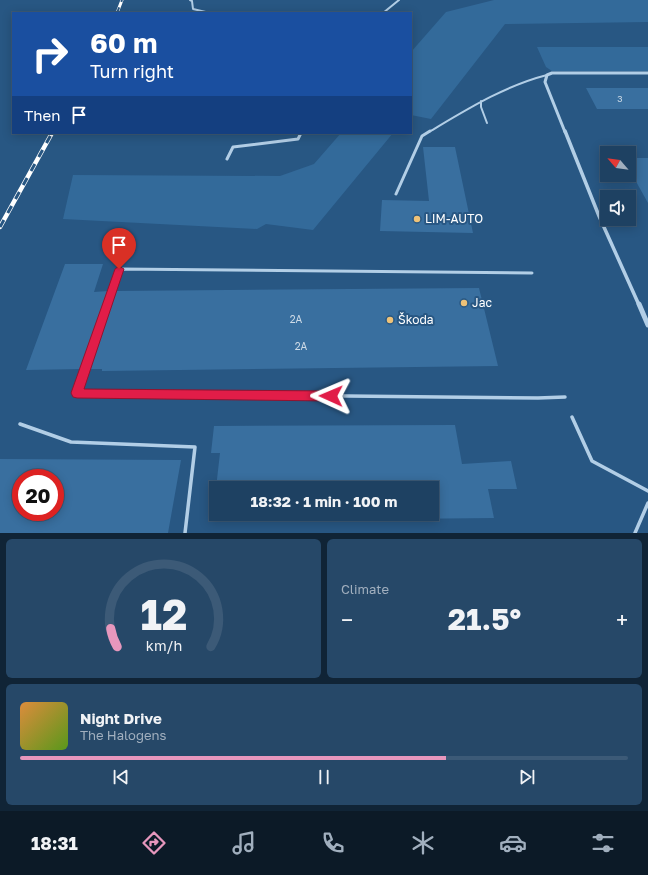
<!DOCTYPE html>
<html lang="en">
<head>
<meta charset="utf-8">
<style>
  :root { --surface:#1e4162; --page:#264868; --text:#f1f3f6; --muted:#a1afbe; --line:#3c5a77; --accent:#e797bd }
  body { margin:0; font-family:"Golos Text",sans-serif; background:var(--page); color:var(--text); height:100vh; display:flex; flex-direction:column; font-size:15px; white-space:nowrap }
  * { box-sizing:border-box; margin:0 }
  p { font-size:13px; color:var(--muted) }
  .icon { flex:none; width:22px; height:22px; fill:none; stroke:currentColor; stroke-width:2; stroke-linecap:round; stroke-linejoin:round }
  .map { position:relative; height:533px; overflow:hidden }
  .details { display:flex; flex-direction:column; gap:6px; padding:6px; background:#102436; flex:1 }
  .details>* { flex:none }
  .hud { position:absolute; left:12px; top:12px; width:400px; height:122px; border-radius:0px; box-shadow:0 2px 10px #0003,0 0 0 1px var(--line); background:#1a4fa0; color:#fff; overflow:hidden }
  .needle { width:26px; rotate:298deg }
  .buttons { position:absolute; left:600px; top:146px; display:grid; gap:8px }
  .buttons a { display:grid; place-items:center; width:36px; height:36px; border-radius:0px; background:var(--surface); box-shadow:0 2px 10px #0003,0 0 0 1px var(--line); font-size:20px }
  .speed { position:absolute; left:12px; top:469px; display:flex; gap:8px; font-size:20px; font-weight:700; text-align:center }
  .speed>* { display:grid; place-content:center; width:52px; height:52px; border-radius:50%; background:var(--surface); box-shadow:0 2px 10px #0003,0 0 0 1px var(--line); line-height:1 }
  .speed .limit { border:6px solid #d22; background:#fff; color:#111 }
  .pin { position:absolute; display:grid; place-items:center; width:34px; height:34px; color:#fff; margin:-41px -17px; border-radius:50% 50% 50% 0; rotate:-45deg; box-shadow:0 0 4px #0007 }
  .pin .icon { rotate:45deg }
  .me { position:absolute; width:44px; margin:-22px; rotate:271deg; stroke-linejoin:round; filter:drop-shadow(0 0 3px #0008) }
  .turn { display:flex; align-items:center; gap:14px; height:84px; padding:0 12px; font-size:18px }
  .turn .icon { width:52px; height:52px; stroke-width:2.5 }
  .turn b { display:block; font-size:28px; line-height:34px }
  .then { display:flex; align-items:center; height:38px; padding:0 12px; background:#0003; gap:8px; font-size:15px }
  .big { font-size:30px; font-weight:700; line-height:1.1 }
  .details .widget { flex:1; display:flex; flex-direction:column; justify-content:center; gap:6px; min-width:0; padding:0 14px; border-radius:6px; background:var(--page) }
  .details .dial { align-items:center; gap:0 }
  .dial svg { height:104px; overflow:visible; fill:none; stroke:var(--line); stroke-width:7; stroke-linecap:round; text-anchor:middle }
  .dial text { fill:var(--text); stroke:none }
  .song { display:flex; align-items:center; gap:12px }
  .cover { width:48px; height:48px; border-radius:6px; background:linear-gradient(135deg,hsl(30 70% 55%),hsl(90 70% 35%)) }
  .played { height:4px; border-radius:2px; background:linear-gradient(90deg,var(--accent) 70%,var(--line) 70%) }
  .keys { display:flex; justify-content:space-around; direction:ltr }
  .heat { display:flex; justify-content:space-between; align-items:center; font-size:22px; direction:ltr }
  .details .tiles { flex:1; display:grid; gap:6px; grid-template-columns:1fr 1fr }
  .widget:last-child { grid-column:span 2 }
  .trip { position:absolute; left:209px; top:481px; width:230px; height:40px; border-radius:0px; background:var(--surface); box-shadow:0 2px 10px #0003,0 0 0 1px var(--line); font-weight:700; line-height:40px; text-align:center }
  .tabs { display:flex; height:64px; justify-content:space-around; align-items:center; background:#0c1a27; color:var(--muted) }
  .tabs .icon { width:28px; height:28px }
  .tabs .current { color:var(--accent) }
  .tabs b { font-size:18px; color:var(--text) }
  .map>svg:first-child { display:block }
  .green { fill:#336a9a }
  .building { fill:#396f9f; fill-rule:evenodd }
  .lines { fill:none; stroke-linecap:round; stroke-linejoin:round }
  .service-far2 { stroke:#b2cee6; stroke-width:2 }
  .service-far1 { stroke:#b2cee6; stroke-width:3 }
  .service { stroke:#b2cee6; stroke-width:3.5 }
  .minor-far2 { stroke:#b2cee6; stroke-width:3 }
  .minor-far1 { stroke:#b2cee6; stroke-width:3.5 }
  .minor { stroke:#b2cee6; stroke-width:5 }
  .rail-far1-casing { stroke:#fff; stroke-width:3 }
  .rail-casing { stroke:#fff; stroke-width:4.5 }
  .rail-far1 { stroke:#285783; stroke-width:2; stroke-dasharray:6; stroke-linecap:butt }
  .rail { stroke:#285783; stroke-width:3; stroke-dasharray:8; stroke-linecap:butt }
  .route { fill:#e11d48; stroke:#92132f }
  .poi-dot { fill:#eec278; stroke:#285783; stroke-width:1.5 }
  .labels { text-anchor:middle; stroke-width:4; stroke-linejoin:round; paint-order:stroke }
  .far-number-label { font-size:9px; fill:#cedbe7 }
  .number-label { font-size:10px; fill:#cedbe7 }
  .poi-label { font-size:12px; fill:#fff; stroke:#285783; text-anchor:start }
</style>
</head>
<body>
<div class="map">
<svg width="648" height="533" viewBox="0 0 648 533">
  <rect width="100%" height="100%" fill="#285783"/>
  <path class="green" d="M 494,0 L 648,0 L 648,22 L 505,24 L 431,119 L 411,115 L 411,52 L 446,12 Z
    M 537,47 L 648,47 L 648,71 L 552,71 L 546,67 Z
    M 341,133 L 393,133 L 313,230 L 266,224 L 257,229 L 63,219 L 73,175 L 280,176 L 314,164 Z"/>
  <path class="building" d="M 586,88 L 648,88 L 648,109 L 597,109 Z
    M 423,147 L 455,147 L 473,233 L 380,231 L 382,200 L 429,201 Z
    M 629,158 L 648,158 L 648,203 L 629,169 Z
    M 65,264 L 103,264 L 94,292 L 108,291 L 82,369 L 26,370 Z
    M 479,288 L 498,366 L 102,371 L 102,369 L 89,369 L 115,291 Z
    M 455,425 L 462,464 L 511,461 L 517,489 L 488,489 L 494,518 L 212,521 L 216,488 L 216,514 L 432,514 L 432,488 L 216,488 L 220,453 L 211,453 L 214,426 Z
    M 0,459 L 181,460 L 168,533 L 0,533 ZM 21,478 L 55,478 L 55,512 L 21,512 Z"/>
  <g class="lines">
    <path class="service-far2" d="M 190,0 L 192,1 L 193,9 L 210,13
      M 383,13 L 399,0
      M 481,101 L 481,107 L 487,123
      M 429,132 C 466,110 504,86 547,75"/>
    <path class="service-far1" d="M 227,159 L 233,147 L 298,139 L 301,133
      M 396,194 L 422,136 L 430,131
      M 107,305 L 119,269 L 532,273"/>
    <path class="service" d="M 107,304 L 77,393 L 538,398 L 565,397
      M 572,417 L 592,461 L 648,491
      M 20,424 L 71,442 L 195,447 L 185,533
      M 635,533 L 648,503"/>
    <path class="minor-far2" d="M 565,132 L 545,82 L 547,75 L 552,73 L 648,73"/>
    <path class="minor-far1" d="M 565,131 L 599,216 L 639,305"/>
    <path class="minor" d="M 639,304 L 648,325"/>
    <defs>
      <path id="rail-far1" d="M 117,13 L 122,0"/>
      <path id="rail" d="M 0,227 L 52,133"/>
    </defs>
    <use href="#rail-far1" class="rail-far1-casing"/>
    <use href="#rail" class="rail-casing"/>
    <use href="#rail-far1" class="rail-far1"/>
    <use href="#rail" class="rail"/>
  </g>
  <path class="route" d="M 119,266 L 124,269 L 84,389 L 331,391 L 335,393 L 337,396 L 335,399 L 331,401 L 77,398 L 73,397 L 71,393 L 115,269 Z"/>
  <g class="poi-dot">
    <circle cx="417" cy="219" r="4"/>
    <circle cx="464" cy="303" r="4"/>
    <circle cx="390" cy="320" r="4"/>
  </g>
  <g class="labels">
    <g class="far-number-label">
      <text x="620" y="102">3</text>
    </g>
    <g class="number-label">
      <text x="296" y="323">2А</text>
      <text x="301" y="350">2А</text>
    </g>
    <g class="poi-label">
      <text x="425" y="223">LIM-AUTO</text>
      <text x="472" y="307">Jac</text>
      <text x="398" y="324">Škoda</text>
    </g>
  </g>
</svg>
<div class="buttons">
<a><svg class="needle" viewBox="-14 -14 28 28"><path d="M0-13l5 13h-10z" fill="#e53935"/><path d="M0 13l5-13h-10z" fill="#a1afbe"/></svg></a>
<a><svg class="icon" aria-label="sound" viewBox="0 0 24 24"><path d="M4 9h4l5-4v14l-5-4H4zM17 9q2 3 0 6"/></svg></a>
</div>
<div class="speed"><div class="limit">20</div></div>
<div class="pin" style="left:119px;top:269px;background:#d93025"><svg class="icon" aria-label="arrive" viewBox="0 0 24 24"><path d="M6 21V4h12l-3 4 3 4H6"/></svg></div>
<svg class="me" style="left:331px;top:396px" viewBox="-20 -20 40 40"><path d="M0-17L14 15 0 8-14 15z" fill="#e11d48" stroke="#fff" stroke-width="4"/></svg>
<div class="trip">18:32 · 1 min · 100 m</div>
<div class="hud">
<div class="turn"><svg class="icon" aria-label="right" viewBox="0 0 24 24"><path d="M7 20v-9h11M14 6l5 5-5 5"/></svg><div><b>60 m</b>Turn right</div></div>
<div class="then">Then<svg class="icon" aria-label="arrive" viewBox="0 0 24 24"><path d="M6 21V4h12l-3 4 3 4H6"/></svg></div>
</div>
</div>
<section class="details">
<div class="tiles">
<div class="widget dial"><svg viewBox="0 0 100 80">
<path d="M14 69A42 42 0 1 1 86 69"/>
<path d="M14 69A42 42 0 0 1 9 55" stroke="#e797bd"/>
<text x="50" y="56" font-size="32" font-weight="700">12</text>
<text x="50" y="72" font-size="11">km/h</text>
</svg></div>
<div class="widget"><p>Climate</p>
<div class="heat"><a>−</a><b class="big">21.5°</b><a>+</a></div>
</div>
<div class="widget">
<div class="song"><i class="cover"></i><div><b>Night Drive</b><p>The Halogens</p></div></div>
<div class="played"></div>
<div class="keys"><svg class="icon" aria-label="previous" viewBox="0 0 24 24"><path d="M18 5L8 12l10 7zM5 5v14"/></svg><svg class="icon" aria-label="pause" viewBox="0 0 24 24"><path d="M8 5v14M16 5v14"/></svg><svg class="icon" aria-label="next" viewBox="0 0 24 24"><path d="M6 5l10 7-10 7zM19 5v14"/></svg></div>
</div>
</div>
</section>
<nav class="tabs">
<b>18:31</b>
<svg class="icon current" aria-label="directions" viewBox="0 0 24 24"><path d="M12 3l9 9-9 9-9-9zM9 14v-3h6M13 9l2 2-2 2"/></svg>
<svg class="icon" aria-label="music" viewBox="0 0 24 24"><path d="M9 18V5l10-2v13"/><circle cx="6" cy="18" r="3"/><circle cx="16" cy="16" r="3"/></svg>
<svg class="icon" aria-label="phone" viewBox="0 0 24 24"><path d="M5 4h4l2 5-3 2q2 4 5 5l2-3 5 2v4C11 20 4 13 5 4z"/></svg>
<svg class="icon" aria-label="climate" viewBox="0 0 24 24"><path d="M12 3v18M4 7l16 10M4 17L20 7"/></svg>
<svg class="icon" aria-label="car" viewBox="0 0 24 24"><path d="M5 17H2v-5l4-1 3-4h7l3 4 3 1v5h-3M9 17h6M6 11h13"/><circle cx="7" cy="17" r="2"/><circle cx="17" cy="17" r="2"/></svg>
<svg class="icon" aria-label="filters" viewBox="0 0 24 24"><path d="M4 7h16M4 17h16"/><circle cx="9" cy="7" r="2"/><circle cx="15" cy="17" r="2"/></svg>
</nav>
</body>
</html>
